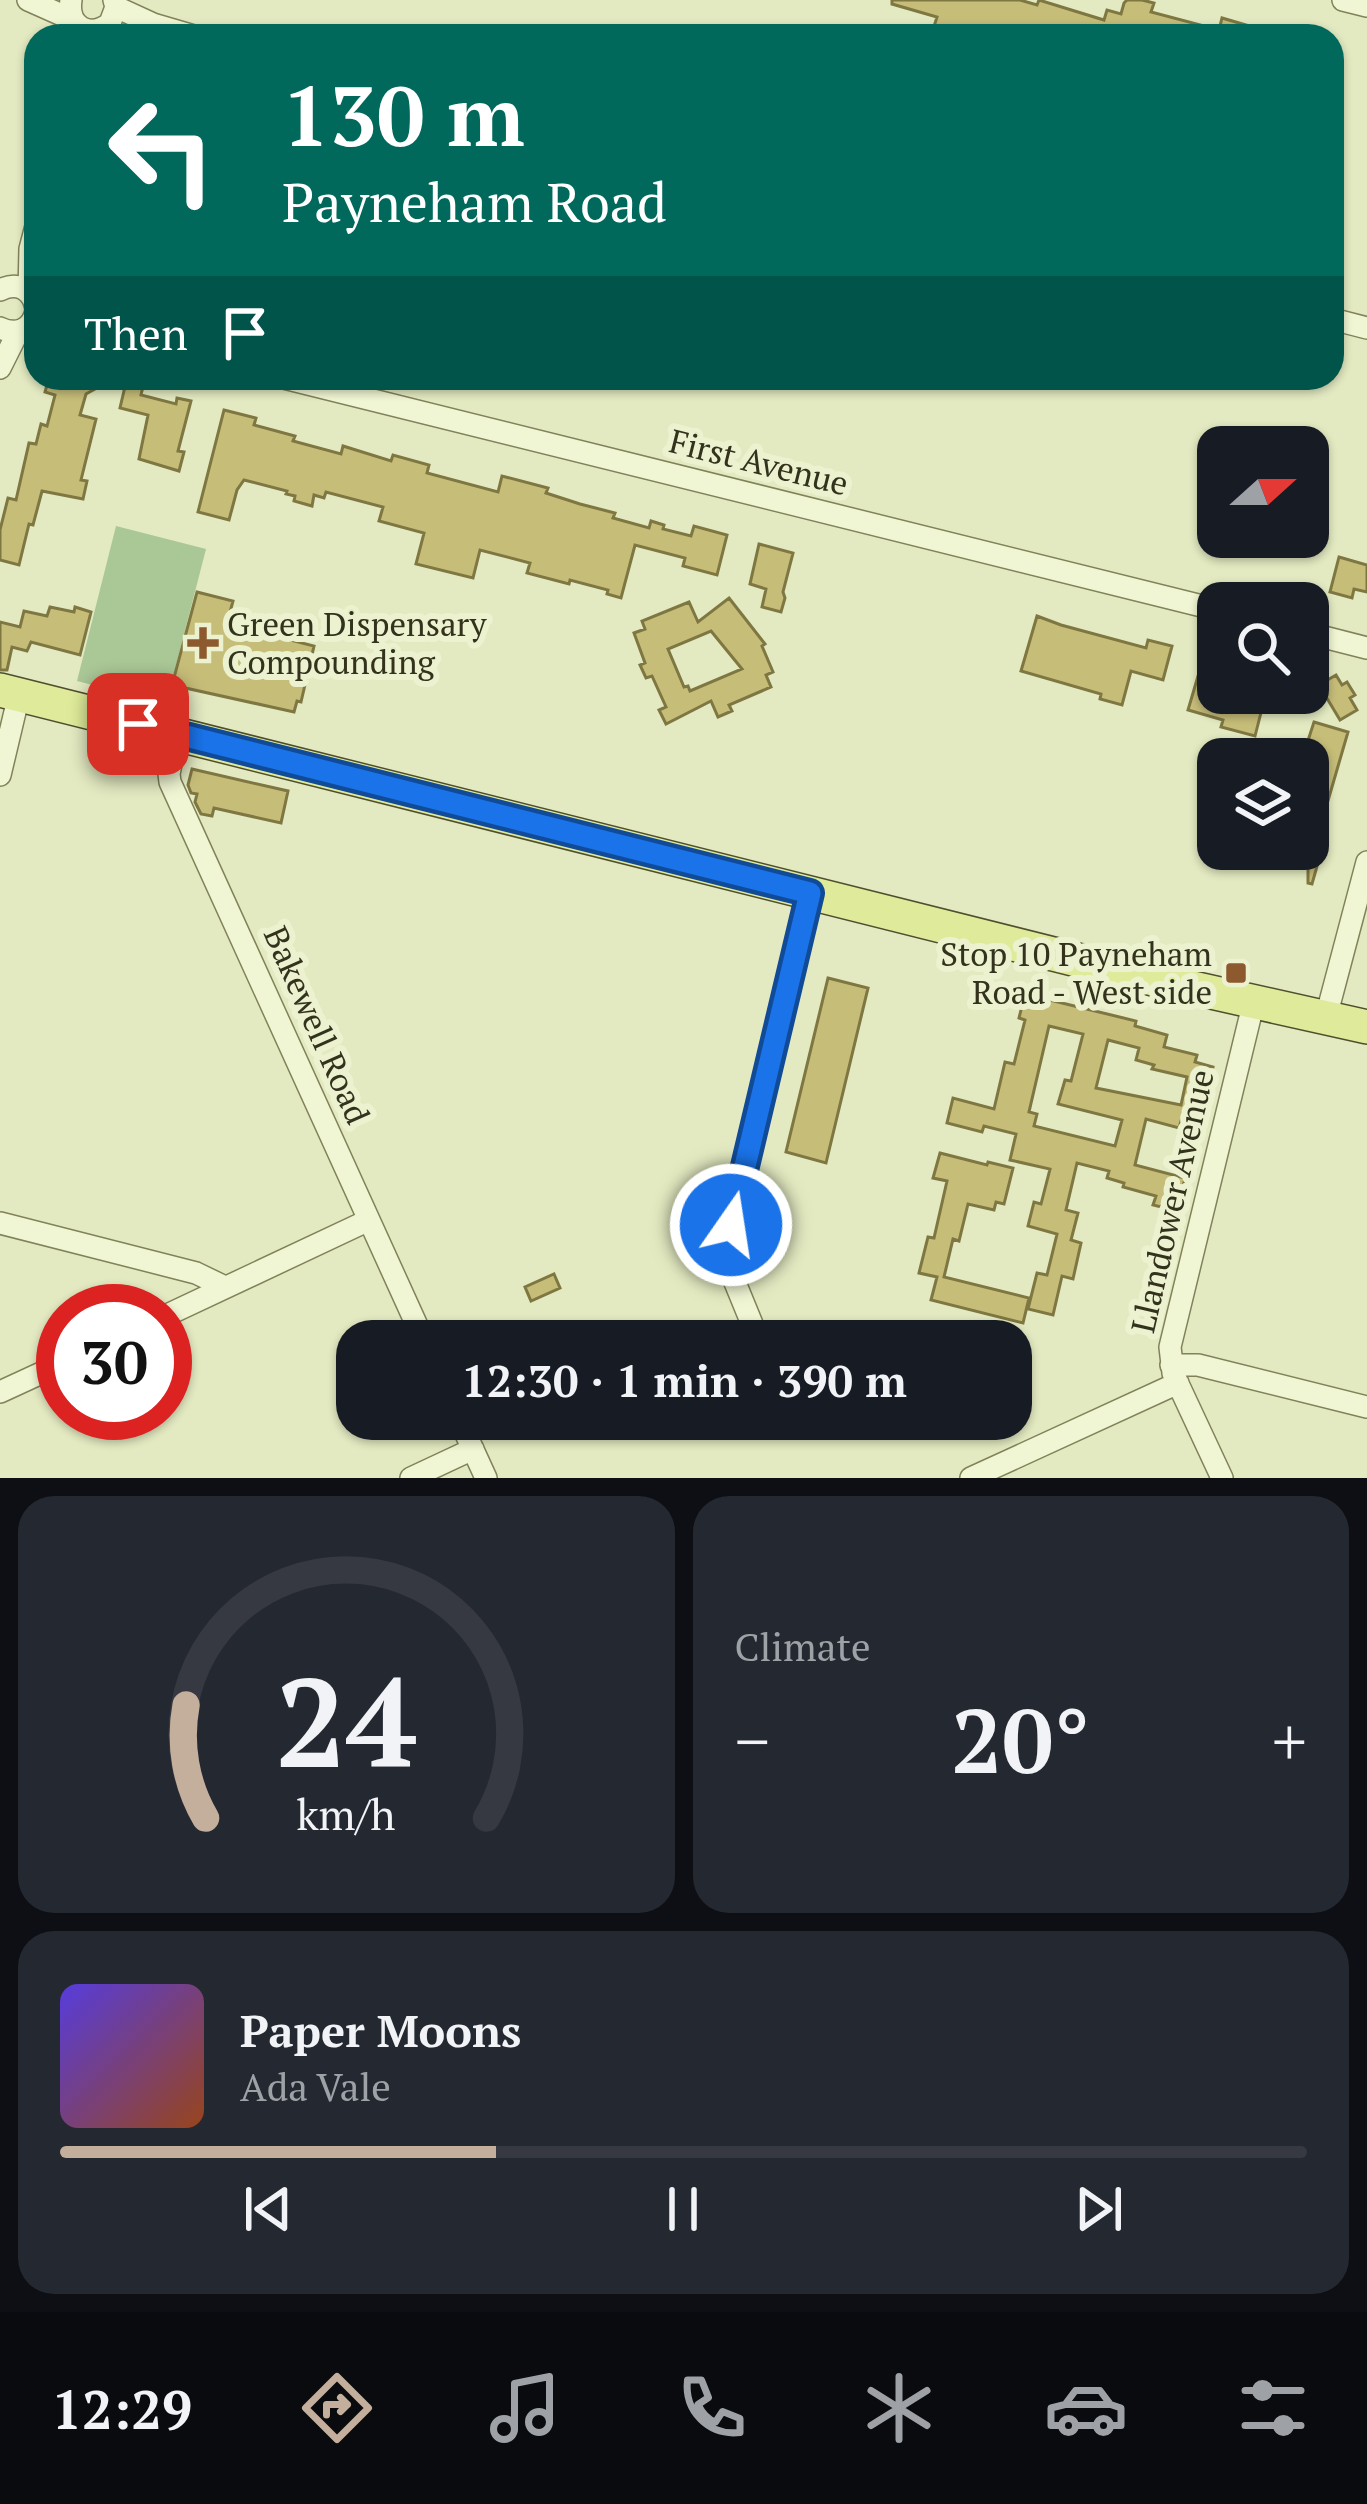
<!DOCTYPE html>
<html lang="en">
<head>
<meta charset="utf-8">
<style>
  :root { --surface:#171b24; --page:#242831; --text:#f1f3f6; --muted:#9ea1a6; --line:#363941; --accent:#c4ae9c }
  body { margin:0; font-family:"PT Serif",serif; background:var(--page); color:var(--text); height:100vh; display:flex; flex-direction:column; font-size:45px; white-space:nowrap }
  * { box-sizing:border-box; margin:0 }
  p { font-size:39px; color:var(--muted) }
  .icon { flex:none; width:66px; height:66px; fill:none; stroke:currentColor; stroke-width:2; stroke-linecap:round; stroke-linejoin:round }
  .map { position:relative; height:1478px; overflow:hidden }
  .drawer { display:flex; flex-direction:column; gap:18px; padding:18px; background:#0d0f14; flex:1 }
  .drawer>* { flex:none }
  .guide { position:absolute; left:24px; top:24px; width:1320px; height:366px; border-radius:36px; box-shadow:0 3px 9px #0004; background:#00695c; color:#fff; overflow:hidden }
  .needle { width:78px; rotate:69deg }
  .controls { position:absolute; left:1197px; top:426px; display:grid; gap:24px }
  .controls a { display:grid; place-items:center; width:132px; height:132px; border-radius:24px; background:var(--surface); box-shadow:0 3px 9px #0004; font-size:60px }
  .speed { position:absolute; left:36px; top:1284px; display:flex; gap:24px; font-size:60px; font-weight:700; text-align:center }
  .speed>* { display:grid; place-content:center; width:156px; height:156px; border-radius:50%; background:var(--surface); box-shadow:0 3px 9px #0004; line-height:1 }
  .speed .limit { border:18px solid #d22; background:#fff; color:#111 }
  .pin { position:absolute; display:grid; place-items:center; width:102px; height:102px; color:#fff; margin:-51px; border-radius:24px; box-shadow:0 6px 18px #0006 }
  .me { position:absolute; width:132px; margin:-66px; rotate:13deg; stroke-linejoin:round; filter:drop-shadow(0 0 9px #0008) }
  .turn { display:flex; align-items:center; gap:42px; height:252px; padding:0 60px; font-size:54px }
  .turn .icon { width:156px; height:156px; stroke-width:2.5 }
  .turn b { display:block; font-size:84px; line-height:102px }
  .then { display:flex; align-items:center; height:114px; padding:0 60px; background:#0003; gap:24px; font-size:45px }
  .big { font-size:90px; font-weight:700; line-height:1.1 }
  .drawer .tile { flex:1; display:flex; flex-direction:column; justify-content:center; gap:18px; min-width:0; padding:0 42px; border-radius:36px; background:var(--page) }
  .drawer .dial { align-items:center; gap:0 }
  .dial svg { height:312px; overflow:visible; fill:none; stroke:var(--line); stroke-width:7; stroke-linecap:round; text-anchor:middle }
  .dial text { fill:var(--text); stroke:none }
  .song { display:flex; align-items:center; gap:36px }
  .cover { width:144px; height:144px; border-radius:18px; background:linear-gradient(135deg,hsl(250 70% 55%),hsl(20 70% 35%)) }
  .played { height:12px; border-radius:6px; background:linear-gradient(90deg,var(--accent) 35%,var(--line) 35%) }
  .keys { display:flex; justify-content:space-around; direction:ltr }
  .heat { display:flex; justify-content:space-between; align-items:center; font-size:66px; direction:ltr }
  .drawer .tiles { flex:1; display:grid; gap:18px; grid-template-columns:1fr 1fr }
  .tile:last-child { grid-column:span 2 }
  .trip { position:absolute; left:336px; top:1320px; width:696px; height:120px; border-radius:36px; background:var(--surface); box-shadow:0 3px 9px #0004; font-weight:700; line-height:120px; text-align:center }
  .tabs { display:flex; height:192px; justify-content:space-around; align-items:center; background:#090b0e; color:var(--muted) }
  .tabs .icon { width:84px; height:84px }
  .tabs .active { color:var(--accent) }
  .tabs b { font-size:54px; color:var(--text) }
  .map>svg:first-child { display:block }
  .green { fill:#aac796 }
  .building { fill:#c6bd79; stroke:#7f7742; stroke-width:3; fill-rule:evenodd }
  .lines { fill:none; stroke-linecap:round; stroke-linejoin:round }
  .minor-casing { stroke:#82825a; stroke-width:24 }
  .primary-casing { stroke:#504e2e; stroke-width:36 }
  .minor { stroke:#f0f6d3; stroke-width:21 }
  .primary { stroke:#dfeb9a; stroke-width:33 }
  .route-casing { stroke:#114b97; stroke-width:30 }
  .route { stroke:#1a73e8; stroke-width:21 }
  .poi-dot { fill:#8c5a2e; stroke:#ecf2d0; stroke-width:4.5 }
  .labels { text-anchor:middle; stroke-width:12; stroke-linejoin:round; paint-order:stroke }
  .street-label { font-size:33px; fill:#33321d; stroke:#ecf2d0 }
  .poi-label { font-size:33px; fill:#33321d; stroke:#ecf2d0; text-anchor:start }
</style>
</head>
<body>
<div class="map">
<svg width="1367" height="1478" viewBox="0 0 1367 1478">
  <rect width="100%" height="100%" fill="#e3eac1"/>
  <path class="green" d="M 116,526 L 206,549 L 166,704 L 77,681 Z"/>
  <path class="building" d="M 892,0 L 1020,0 L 1037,5 L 1039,0 L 1104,20 L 1107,10 L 1121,14 L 1124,3 L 1127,0 L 1142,0 L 1154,3 L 1151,12 L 1219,30 L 1222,18 L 1270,32 L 1269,36 L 931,36 L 937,17 L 892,4 Z
    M 49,378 L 115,378 L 86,394 L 80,415 L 96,419 L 81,480 L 87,481 L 83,499 L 42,491 L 33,525 L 29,524 L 19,565 L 0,560 L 0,530 L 8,498 L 16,500 L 29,443 L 36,444 L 41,424 L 47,426 L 55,395 L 45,392 Z
    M 127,378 L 145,378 L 141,395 L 176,404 L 177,398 L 191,401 L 178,451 L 184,452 L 179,471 L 139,459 L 148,415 L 120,408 Z
    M 224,410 L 256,418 L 254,425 L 295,436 L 293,441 L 341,454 L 343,446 L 391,461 L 393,455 L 429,465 L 427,473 L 498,492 L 502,476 L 548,488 L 546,493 L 580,504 L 615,513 L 613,518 L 649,528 L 651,521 L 664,525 L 663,529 L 691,536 L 694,526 L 727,535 L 717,575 L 683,566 L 685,558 L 635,545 L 621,598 L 607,594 L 608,590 L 570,580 L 569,584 L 527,573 L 530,563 L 480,550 L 473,578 L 416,564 L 424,533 L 379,521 L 383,507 L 326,492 L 324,498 L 314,495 L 312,506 L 294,501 L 295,496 L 286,494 L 287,491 L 244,480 L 237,490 L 229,520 L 198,512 Z
    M 759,544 L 793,553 L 783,592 L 785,598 L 781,612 L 762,607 L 766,589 L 750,584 Z
    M 1339,557 L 1367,565 L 1367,592 L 1354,589 L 1352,598 L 1330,592 Z
    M 197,592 L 233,601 L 229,616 L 257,623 L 255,631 L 314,646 L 301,702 L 297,701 L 294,712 L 172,685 Z
    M 729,598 L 765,644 L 762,646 L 773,672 L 766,675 L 771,687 L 729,705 L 732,711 L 718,717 L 711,701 L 666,724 L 659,710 L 666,707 L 652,676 L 646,678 L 640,665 L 645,663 L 634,633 L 645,629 L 642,621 L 689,602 L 698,622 ZM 711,631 L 742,669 L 690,691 L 688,686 L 684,687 L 668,649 Z
    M 50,607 L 74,612 L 75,607 L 91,612 L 80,655 L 31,642 L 27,651 L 12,647 L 7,670 L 0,670 L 0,622 L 20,627 L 24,611 L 47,616 Z
    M 1037,616 L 1061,625 L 1146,648 L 1148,640 L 1172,646 L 1163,680 L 1131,671 L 1122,705 L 1100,699 L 1101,694 L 1021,671 Z
    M 1203,659 L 1218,663 L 1218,693 L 1266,693 L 1255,736 L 1221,727 L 1223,720 L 1188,710 Z
    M 1336,675 L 1342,685 L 1347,682 L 1355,695 L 1350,698 L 1357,710 L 1340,720 L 1319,685 Z
    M 1314,722 L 1348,732 L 1327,804 L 1323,830 L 1327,831 L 1312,884 L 1308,883 L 1308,867 L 1256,855 L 1257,849 L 1308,849 L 1308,759 L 1302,759 Z
    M 192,769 L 288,791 L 281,823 L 214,808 L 212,816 L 201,814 L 195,802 L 197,794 L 191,793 L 188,785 Z
    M 828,978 L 868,988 L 826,1163 L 786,1152 Z
    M 1025,994 L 1136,1021 L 1135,1026 L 1167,1035 L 1164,1047 L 1197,1055 L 1195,1062 L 1213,1067 L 1198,1125 L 1181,1121 L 1179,1128 L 1146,1119 L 1135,1165 L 1185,1178 L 1177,1211 L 1153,1205 L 1156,1196 L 1123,1187 L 1124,1183 L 1107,1178 L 1109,1171 L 1077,1163 L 1066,1210 L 1078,1213 L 1071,1240 L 1081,1243 L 1073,1279 L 1062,1276 L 1053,1315 L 1028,1309 L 1037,1273 L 1047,1275 L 1057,1234 L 1028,1226 L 1034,1202 L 1041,1204 L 1050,1169 L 1010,1160 L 1016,1134 L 984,1126 L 982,1132 L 947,1123 L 953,1098 L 994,1109 L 1005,1062 L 1014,1064 L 1025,1020 L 1019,1018 ZM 1049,1026 L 1083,1034 L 1071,1081 L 1065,1080 L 1058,1104 L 1122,1120 L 1115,1146 L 1034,1126 L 1037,1114 L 1029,1112 ZM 1108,1040 L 1139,1048 L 1136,1060 L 1154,1065 L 1152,1069 L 1187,1077 L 1181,1105 L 1096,1088 Z
    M 940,1153 L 987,1165 L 988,1162 L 1013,1168 L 1004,1204 L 996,1202 L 994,1210 L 968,1204 L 959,1241 L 953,1239 L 944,1277 L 1029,1298 L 1023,1323 L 931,1300 L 937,1277 L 919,1273 L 928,1237 L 934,1238 L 947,1181 L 933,1178 Z
    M 554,1274 L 560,1288 L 531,1301 L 525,1287 Z"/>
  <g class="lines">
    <defs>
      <path id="minor" d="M 28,0 L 73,20
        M 71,0 C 67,26 89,39 110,23 L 116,7 L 114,0
        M 1343,0 L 1367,6
        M 116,7 L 153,24 L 194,36
        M 0,290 C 18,281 33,290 36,309
        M 29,292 L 30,249 L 36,226
        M 1332,319 L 1367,328
        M 0,328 C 17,336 32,329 36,311
        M 0,368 L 18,332
        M 284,378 L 1218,610
        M 1308,633 L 1367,648
        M 177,734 L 169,774 L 170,782 L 424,1341
        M 0,775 L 19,695
        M 1326,1017 L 1367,862
        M 0,1223 L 196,1273 L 225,1287
        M 165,1316 L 369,1220
        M 759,1341 L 725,1258 L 725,1250 L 810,893
        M 1171,1365 L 1198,1365 L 1367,1407
        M 0,1392 L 63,1363
        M 459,1419 L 486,1478
        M 411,1478 L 473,1449
        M 971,1478 L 1178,1383
        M 1222,1478 L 1173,1373 L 1170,1347 L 1254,1001"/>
      <path id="primary" d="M 0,690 L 1153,979 L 1367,1027"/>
    </defs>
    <use href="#minor" class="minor-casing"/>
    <use href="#primary" class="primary-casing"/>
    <use href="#minor" class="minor"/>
    <use href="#primary" class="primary"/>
  </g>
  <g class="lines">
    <defs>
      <path id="route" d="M 138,724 L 810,893 L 731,1225"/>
    </defs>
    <use href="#route" class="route-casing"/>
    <use href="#route" class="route"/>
  </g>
  <g class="poi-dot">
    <path d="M197 625h12v12h12v12h-12v12h-12v-12h-12v-12h12z"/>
    <rect x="1224" y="961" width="24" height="24" rx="6"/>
  </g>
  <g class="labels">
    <g class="street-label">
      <text transform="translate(759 462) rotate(14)" y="12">First Avenue</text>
      <text transform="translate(317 1025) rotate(66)" y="12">Bakewell Road</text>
      <text transform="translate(1172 1201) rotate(-77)" y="12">Llandower Avenue</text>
    </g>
    <g class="poi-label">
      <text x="227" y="636">Green Dispensary<tspan x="227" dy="38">Compounding</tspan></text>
      <text x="1212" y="966" text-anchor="end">Stop 10 Payneham<tspan x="1212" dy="38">Road - West side</tspan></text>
    </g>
  </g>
</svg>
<div class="controls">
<a><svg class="needle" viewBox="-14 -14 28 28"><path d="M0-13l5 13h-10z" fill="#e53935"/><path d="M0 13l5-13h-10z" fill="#9ea1a6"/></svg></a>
<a><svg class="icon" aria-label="search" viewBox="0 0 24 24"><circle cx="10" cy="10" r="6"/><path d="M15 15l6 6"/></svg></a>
<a><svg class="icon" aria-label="layers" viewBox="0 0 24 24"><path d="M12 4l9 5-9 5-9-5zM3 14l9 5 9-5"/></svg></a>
</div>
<div class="speed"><div class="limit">30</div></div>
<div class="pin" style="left:138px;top:724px;background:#d93025"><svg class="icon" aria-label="arrive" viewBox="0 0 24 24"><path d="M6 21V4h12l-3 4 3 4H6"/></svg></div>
<svg class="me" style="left:731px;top:1225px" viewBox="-20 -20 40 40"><circle r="17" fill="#1a73e8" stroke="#fff" stroke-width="3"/><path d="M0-11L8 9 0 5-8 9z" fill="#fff"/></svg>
<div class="trip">12:30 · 1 min · 390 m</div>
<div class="guide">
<div class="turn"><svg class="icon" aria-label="left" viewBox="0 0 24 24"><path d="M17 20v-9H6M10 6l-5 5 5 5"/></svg><div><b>130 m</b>Payneham Road</div></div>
<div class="then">Then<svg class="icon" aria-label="arrive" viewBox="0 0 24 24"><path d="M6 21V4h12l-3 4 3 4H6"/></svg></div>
</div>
</div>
<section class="drawer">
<div class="tiles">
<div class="tile dial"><svg viewBox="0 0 100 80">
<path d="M14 69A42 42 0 1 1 86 69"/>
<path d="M14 69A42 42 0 0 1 9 40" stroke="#c4ae9c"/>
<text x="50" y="56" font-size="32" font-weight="700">24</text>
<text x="50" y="72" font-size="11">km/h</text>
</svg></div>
<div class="tile"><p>Climate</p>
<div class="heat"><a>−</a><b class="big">20°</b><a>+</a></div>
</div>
<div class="tile">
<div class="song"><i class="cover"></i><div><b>Paper Moons</b><p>Ada Vale</p></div></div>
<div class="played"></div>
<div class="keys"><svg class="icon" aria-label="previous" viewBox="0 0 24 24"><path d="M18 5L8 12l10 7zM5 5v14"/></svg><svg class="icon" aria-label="pause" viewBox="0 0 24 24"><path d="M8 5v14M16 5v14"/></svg><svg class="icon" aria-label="next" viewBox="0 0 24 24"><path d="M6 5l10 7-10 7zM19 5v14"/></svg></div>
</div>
</div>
</section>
<nav class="tabs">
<b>12:29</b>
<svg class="icon active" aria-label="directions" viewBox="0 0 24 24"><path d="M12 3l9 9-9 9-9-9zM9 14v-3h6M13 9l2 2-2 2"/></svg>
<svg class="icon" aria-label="music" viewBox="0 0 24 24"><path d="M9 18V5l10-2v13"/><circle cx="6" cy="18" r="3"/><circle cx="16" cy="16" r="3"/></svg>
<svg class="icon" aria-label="phone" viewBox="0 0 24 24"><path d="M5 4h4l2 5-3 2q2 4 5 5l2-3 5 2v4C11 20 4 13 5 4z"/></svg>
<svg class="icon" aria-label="climate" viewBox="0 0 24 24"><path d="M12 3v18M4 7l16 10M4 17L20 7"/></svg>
<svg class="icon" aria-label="car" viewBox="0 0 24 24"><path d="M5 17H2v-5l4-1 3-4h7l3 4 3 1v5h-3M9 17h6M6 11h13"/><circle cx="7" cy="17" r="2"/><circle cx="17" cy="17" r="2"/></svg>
<svg class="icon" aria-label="filters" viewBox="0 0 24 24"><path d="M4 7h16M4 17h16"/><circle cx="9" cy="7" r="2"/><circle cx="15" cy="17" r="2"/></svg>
</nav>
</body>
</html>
